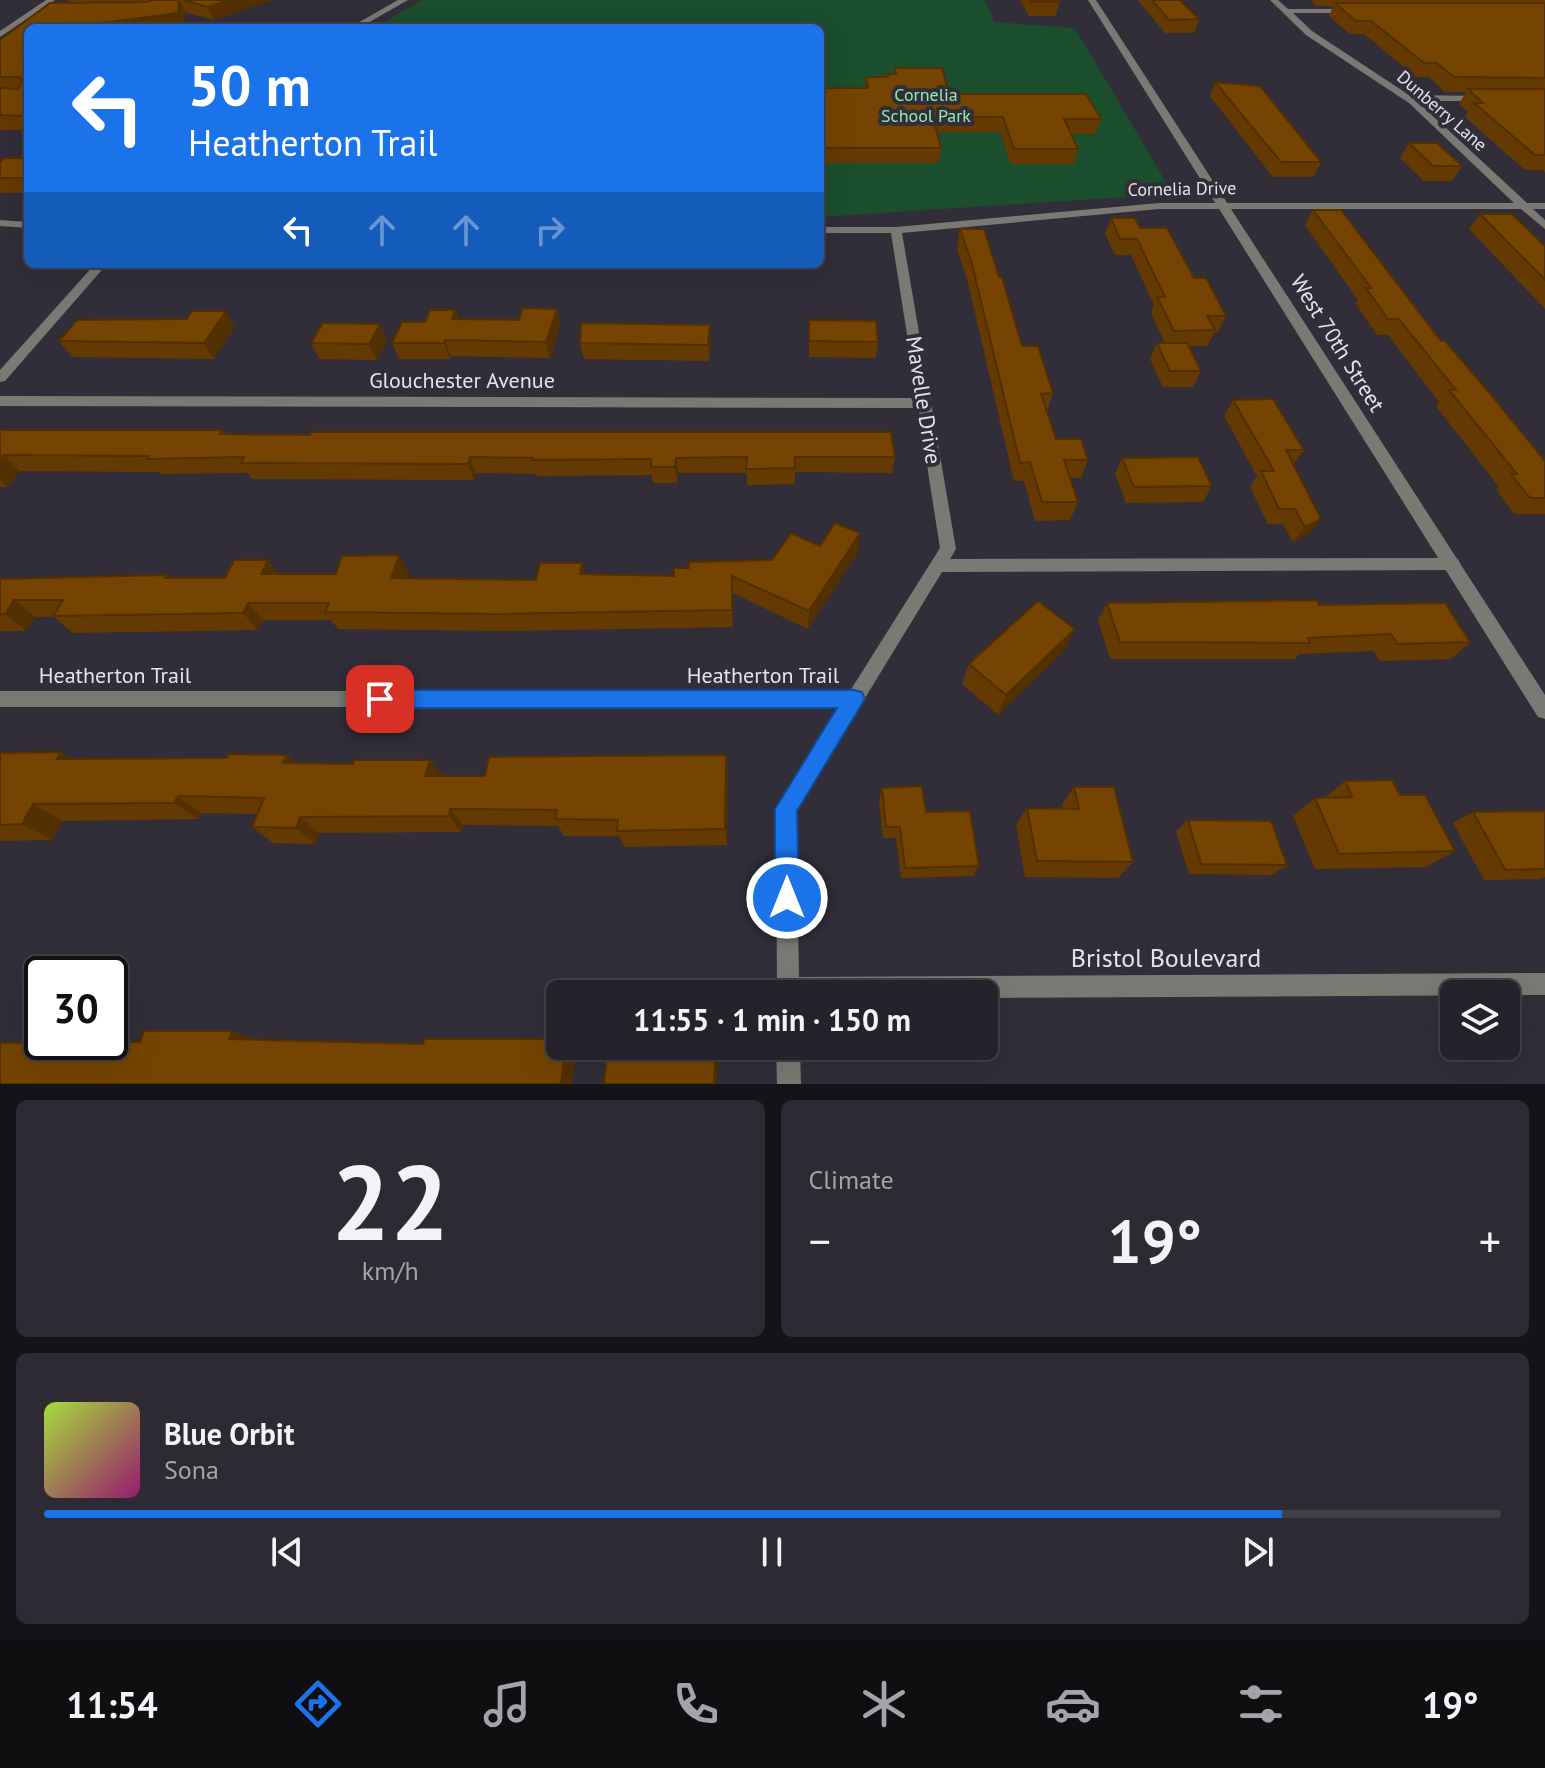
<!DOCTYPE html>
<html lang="en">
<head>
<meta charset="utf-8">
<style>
  :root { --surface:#25222b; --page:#2d2a33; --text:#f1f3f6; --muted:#a3a4a9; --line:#423f47; --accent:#1a73e8 }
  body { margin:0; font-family:"PT Sans",sans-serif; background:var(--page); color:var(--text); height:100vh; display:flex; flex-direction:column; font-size:30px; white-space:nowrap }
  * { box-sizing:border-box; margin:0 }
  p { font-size:26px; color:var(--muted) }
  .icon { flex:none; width:44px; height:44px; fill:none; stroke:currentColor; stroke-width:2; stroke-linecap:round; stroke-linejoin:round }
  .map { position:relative; height:1084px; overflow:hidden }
  .sheet { display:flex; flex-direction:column; gap:16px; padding:16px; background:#141318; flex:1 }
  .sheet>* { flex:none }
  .hud { position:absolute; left:24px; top:24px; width:800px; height:244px; border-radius:12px; box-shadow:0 8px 32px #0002,0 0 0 2px var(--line); background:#1a73e8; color:#fff; overflow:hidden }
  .buttons { position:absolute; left:1440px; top:980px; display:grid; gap:16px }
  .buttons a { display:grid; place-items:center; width:80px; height:80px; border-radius:12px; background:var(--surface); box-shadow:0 8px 32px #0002,0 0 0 2px var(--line); font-size:40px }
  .speed { position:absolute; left:24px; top:956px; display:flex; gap:16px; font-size:40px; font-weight:700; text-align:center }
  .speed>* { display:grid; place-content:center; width:104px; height:104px; border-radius:50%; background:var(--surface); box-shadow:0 8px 32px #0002,0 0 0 2px var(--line); line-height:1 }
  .speed .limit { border:4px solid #111; border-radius:12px; background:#fff; color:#111 }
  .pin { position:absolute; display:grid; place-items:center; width:68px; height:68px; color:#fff; margin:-34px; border-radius:16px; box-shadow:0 4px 12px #0006 }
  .me { position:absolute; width:88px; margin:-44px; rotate:0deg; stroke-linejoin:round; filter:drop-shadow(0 0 6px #0008) }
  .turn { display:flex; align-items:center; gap:28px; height:168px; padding:0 32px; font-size:36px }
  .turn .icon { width:104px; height:104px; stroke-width:2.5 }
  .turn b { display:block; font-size:56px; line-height:68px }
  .lanes { display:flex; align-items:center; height:76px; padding:0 32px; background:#0003; justify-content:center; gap:40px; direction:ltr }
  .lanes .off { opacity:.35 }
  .big { font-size:60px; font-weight:700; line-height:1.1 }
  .sheet .tile { flex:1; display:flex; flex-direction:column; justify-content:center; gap:12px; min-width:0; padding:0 28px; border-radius:12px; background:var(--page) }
  .sheet .dial { align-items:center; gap:0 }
  .dial b { font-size:104px; line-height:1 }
  .song { display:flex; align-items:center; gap:24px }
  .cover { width:96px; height:96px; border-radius:12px; background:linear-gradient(135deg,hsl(80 70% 55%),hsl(320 70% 35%)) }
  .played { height:8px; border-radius:4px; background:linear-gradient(90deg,var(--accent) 85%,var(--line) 85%) }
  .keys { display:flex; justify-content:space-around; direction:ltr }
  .heat { display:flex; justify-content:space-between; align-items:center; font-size:44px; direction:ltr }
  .sheet .tiles { flex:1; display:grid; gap:16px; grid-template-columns:1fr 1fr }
  .tile:last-child { grid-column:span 2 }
  .trip { position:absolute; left:546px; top:980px; width:452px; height:80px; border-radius:12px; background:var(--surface); box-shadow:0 8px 32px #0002,0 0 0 2px var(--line); font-weight:700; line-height:80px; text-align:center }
  .tabs { display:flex; height:128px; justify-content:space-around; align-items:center; background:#0f0e11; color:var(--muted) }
  .tabs .icon { width:56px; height:56px }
  .tabs .on { color:var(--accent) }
  .tabs b { font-size:36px; color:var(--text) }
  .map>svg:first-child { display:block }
  .green { fill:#1a4e2d }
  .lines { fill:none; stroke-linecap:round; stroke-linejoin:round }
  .minor { fill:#7b7973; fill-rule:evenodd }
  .tertiary { fill:#7b7973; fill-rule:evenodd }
  .wall { fill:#653a02 }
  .shaded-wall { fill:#523001 }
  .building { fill:#754402; stroke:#523001; stroke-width:2 }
  .route { fill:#1a73e8; stroke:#114b97; stroke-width:2 }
  .labels { text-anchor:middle; stroke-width:8; stroke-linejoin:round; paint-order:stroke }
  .far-park-label { font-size:18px; fill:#90ecac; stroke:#312e39 }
  .far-street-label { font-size:18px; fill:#e4e2ea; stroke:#312e39 }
  .street-label { font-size:22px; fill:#e4e2ea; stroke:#312e39 }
  .near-street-label { font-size:26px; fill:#e4e2ea; stroke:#312e39 }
</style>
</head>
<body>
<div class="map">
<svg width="1545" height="1084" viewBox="0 0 1545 1084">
  <rect width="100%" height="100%" fill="#312e39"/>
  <path class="green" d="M 423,0 L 985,0 L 994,22 L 1075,28 L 1173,194 L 820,217 L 820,28 L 373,28 Z"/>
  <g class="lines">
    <path class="minor" d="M 46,0 L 55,0 L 0,37 L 0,31 Z
      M 398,0 L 408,0 L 359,28 L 349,28 Z
      M 1270,0 L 1278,0 L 1288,9 L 1354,9 L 1351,13 L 1293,13 L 1312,31 L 1409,95 L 1486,96 L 1486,100 L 1483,101 L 1417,101 L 1527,203 L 1545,203 L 1545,209 L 1533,209 L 1545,220 L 1545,229 L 1521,209 L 1159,209 L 902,233 L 956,549 L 950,559 L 1452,558 L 1458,559 L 1460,564 L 1458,569 L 1452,570 L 942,572 L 796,811 L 799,977 L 1545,973 L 1545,995 L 984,998 L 984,994 L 777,994 L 776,809 L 839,707 L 0,707 L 0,691 L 850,691 L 940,548 L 918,408 L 0,406 L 0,396 L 917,398 L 891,233 L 820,233 L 820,227 L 896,227 L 1159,203 L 1514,203 L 1409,103 L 1306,35 Z
      M 0,220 L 28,222 L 28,228 L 0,226 Z
      M 95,264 L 107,264 L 5,381 L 0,382 L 0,370 Z
      M 776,1046 L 800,1046 L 801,1084 L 777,1084 Z"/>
    <path class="tertiary" d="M 1088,0 L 1096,0 L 1545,695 L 1545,719 L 1538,717 Z"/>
  </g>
  <path class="wall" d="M 67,0 L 272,0 L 214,20 L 185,12 L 184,26 L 170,28 L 28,28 L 28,130 L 0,130 L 0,40 L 69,3 Z
    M 1020,0 L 1058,0 L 1059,2 L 1056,16 L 1029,16 Z
    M 1138,0 L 1180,0 L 1199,19 L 1194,33 L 1165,33 Z
    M 1310,0 L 1545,0 L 1545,172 L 1542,170 L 1525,170 L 1465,117 L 1468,112 L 1459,104 L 1466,92 L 1445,92 L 1429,77 L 1416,77 L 1364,34 L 1350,34 L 1329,16 L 1333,6 L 1317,6 Z
    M 895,68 L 949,94 L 1101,119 L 1096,134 L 1071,134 L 1078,149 L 1074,164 L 1011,164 L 1000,132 L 937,132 L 941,148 L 938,163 L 820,163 L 820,88 L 865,88 L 866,77 L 887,77 L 887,74 L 895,74 Z
    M 1215,82 L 1321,162 L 1313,177 L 1273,177 L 1210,96 Z
    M 1409,143 L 1462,166 L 1452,181 L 1424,181 L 1400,158 Z
    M 28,158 L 28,193 L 0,193 L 0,162 Z
    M 1313,210 L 1441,341 L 1545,461 L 1545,514 L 1514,514 L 1496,490 L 1499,487 L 1436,406 L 1439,402 L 1388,335 L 1377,335 L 1356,304 L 1358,300 L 1305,225 Z
    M 1480,214 L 1545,246 L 1545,309 L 1469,229 Z
    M 1111,218 L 1140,228 L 1194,278 L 1226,316 L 1218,332 L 1215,332 L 1207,346 L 1188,346 L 1201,371 L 1193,387 L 1163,387 L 1150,359 L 1157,343 L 1165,343 L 1151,313 L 1154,305 L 1131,255 L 1115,255 L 1105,234 Z
    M 960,229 L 1022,346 L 1053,393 L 1047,412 L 1056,439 L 1088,460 L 1081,478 L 1070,478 L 1078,502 L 1070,520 L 1035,521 L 1024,481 L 1014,481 L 968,283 L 957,248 Z
    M 557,309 L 560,325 L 550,358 L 451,356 L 450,359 L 399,359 L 392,343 L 425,322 L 456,310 L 459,319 L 519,320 Z
    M 187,319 L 235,327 L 214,359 L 72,357 L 59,341 Z
    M 809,320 L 878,342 L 876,358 L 809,357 Z
    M 380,324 L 387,340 L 377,360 L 319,359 L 311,343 Z
    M 711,341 L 709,361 L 584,359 L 580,343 Z
    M 1233,400 L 1304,450 L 1293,465 L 1309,534 L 1293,542 L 1283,524 L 1268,524 L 1250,487 L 1257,476 L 1224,416 Z
    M 0,430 L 223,430 L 226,434 L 895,457 L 892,473 L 795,472 L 795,484 L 747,485 L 747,473 L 678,473 L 677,483 L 653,483 L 652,475 L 537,476 L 537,474 L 476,473 L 474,480 L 252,479 L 248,473 L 160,474 L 158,472 L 20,471 L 7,487 L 0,487 Z
    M 1122,458 L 1212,486 L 1203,502 L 1126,503 L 1115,474 Z
    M 820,546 L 858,552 L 808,629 L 733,593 L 733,627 L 501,631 L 338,629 L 331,620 L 263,620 L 258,630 L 73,633 L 54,617 L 36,617 L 26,631 L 0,631 L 0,578 L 2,579 L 167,575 L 170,578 L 225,578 L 278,574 L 336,574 L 399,555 L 409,573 L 407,578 L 536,580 L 582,563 L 585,574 L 674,576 L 689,568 L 772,560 Z
    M 1107,603 L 1319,605 L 1470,642 L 1451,659 L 1379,661 L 1374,651 L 1299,654 L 1295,659 L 1110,659 L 1098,620 Z
    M 1075,629 L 1065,650 L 998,715 L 962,684 L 969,664 Z
    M 0,753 L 72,759 L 227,758 L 287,755 L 295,763 L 442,776 L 485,776 L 726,755 L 728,773 L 727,845 L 624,847 L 619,836 L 564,836 L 558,826 L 463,825 L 461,832 L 319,833 L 315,844 L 273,843 L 252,827 L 258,814 L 201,813 L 198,819 L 62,821 L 52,840 L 0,841 Z
    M 1345,781 L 1400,795 L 1455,851 L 1426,867 L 1315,869 L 1293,816 L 1315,798 L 1324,798 Z
    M 1074,787 L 1133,862 L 1118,878 L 1025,877 L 1016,825 L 1027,808 L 1063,808 L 1062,804 Z
    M 882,788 L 926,812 L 979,866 L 973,876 L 901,878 L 896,838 L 883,838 L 879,800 Z
    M 1545,811 L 1545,877 L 1540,879 L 1484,880 L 1453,823 L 1473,812 Z
    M 1188,820 L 1287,865 L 1272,875 L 1189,874 L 1176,831 Z"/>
  <path class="shaded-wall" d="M 179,0 L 185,12 L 184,26 L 170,28 L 63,28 Z
    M 228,0 L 272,0 L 214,20 L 208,7 Z
    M 557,309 L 560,325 L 550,358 L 546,342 Z
    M 456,310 L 461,326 L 452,319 Z
    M 226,311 L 235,327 L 214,359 L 204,343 Z
    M 380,324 L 387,340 L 377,360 L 369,344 Z
    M 710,325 L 711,341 L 709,361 L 708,345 Z
    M 445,340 L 451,356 L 450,359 L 444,343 Z
    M 4,455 L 20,471 L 7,487 L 0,480 L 0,460 Z
    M 470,457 L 476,473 L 474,480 L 468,464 Z
    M 676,458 L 678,473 L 677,483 L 675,467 Z
    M 1321,519 L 1309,534 L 1293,542 L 1305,527 Z
    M 860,533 L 858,552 L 808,629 L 809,611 Z
    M 399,555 L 409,573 L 402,596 L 391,578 Z
    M 268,560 L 281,578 L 261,574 Z
    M 582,563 L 587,581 L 580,574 Z
    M 732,576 L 733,593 L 733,627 L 732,610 Z
    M 14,600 L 36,617 L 26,631 L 5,614 Z
    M 248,603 L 263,620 L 258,630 L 243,613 Z
    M 1075,629 L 1065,650 L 998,715 L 1006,695 Z
    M 61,752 L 88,770 L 57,759 Z
    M 287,755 L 305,773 L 283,763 Z
    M 726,755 L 728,773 L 727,845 L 725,829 Z
    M 430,760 L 443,777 L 425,776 Z
    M 178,796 L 201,813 L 198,819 L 174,803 Z
    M 33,804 L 62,821 L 52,840 L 22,824 Z
    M 450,809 L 463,825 L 461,832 L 449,816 Z
    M 300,817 L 319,833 L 315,844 L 296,828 Z
    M 232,1031 L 258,1041 L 229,1039 Z
    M 566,1046 L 575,1046 L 577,1047 L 572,1084 L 561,1084 Z
    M 716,1046 L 717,1046 L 719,1051 L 717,1084 L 714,1084 Z"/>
  <path class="building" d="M 154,0 L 179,0 L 178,13 L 63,28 L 28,28 L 28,116 L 0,115 L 0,88 L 18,89 L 22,80 L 19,77 L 0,77 L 0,40 L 50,3 L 146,2 Z
    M 184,0 L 228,0 L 208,7 Z
    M 1030,0 L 1058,0 L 1059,2 L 1031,2 Z
    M 1152,0 L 1180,0 L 1199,19 L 1169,20 Z
    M 1335,3 L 1545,3 L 1545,78 L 1454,77 L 1437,63 L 1424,63 L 1371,21 L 1356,21 Z
    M 895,68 L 942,68 L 949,94 L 1086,94 L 1101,119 L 1064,119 L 1078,149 L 1014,149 L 1003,117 L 933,117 L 941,148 L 820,148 L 820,88 L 868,88 L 866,77 L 888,77 L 887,74 L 896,74 Z
    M 1215,82 L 1260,86 L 1321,162 L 1281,162 Z
    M 1468,89 L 1545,89 L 1545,155 L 1535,155 L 1474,103 L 1483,103 Z
    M 1409,143 L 1437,143 L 1462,166 L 1433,166 Z
    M 4,158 L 28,158 L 28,178 L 0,178 L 0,162 Z
    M 1313,210 L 1341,210 L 1441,341 L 1445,341 L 1488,391 L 1545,461 L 1545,498 L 1530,498 L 1511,474 L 1517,474 L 1449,390 L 1456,390 L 1399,319 L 1388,319 L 1366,288 L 1371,288 Z
    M 1480,214 L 1512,214 L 1545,246 L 1545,280 Z
    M 1111,218 L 1135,218 L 1140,228 L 1167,228 L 1194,278 L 1206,278 L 1226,316 L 1207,316 L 1215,330 L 1174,331 L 1157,297 L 1165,297 L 1137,239 L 1120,239 Z
    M 960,229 L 984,229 L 999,277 L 1002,277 L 1022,346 L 1038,346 L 1053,393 L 1041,394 L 1056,439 L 1081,439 L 1088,460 L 1064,460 L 1078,502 L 1042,502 L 1030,462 L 1020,463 L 972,264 Z
    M 523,308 L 557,309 L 546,342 L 445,340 L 444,343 L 392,343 L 402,322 L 425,322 L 430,310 L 456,310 L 452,319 L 519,320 Z
    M 192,311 L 226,311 L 204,343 L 59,341 L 77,320 L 187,319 Z
    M 809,320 L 876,321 L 878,342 L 809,341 Z
    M 323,323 L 380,324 L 369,344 L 311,343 Z
    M 581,323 L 710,325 L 708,345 L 580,343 Z
    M 1157,343 L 1187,343 L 1201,371 L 1170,371 Z
    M 1273,399 L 1304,450 L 1286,450 L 1321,519 L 1305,527 L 1295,509 L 1279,509 L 1261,471 L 1274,471 L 1233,400 Z
    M 0,430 L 223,430 L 220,434 L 310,435 L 311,432 L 891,432 L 895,457 L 795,457 L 795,468 L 746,469 L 747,457 L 676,458 L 675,467 L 651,467 L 651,459 L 532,460 L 533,458 L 470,457 L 468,464 L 241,463 L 244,457 L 147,459 L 149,456 L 4,455 L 0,460 Z
    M 1198,457 L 1212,486 L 1134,487 L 1122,458 Z
    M 835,523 L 860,533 L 809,611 L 732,576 L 732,610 L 494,614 L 325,612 L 329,603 L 248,603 L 243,613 L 53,616 L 63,600 L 14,600 L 5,614 L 0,614 L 0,579 L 167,575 L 165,578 L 225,578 L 234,560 L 268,560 L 261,574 L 336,574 L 342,556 L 399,555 L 391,578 L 536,580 L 540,563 L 582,563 L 580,574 L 674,576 L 674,568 L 689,568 L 689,562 L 772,560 L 791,533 L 820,546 Z
    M 1317,600 L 1319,605 L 1445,603 L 1470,642 L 1397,644 L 1391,634 L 1308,638 L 1310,643 L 1120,642 L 1107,603 Z
    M 1038,601 L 1075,629 L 1006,695 L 969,664 Z
    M 61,752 L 57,759 L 227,758 L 229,754 L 287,755 L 283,763 L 353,764 L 354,760 L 430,760 L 425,776 L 485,776 L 489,757 L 726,755 L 725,829 L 617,831 L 618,820 L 555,819 L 557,810 L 450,809 L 449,816 L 300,817 L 296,828 L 252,827 L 264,798 L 178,796 L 174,803 L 33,804 L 22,824 L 0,825 L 0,753 Z
    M 1392,780 L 1400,795 L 1425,795 L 1455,851 L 1339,854 L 1315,798 L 1352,797 L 1345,781 Z
    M 922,786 L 926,812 L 970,811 L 979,866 L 905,868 L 900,827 L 886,827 L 882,788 Z
    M 1074,787 L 1114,787 L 1133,862 L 1037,861 L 1027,808 L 1079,809 Z
    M 1545,811 L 1545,869 L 1505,870 L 1473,812 Z
    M 1188,820 L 1271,821 L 1287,865 L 1201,864 Z
    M 144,1031 L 232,1031 L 229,1039 L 423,1044 L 424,1039 L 560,1039 L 560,1046 L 566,1046 L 561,1084 L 0,1084 L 0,1043 L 140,1042 Z
    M 608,1046 L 716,1046 L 714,1084 L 604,1084 Z"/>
  <path class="route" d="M 380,690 L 854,690 L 862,692 L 865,699 L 797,811 L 799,898 L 795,907 L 787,910 L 778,907 L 775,898 L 775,809 L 837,708 L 380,708 L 372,706 L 369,699 L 372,692 Z"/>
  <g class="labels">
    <g class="far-park-label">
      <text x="926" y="101">Cornelia<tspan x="926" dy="21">School Park</tspan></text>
    </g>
    <g class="far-street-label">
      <text transform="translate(1442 111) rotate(41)" y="6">Dunberry Lane</text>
      <text transform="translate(1182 189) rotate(-1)" y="6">Cornelia Drive</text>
    </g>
    <g class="street-label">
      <text transform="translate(1338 343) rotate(58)" y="8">West 70th Street</text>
      <text x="462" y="388">Glouchester Avenue</text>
      <text transform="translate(924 400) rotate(81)" y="8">Mavelle Drive</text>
      <text x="115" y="683">Heatherton Trail</text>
      <text x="763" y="683">Heatherton Trail</text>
    </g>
    <g class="near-street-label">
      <text x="1166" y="967">Bristol Boulevard</text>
    </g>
  </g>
</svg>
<div class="buttons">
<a><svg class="icon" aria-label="layers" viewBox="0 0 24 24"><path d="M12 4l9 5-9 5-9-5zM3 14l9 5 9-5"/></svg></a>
</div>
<div class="speed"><div class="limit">30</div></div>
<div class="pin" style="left:380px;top:699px;background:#d93025"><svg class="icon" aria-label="arrive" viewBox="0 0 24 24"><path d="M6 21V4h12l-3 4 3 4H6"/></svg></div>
<svg class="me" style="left:787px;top:898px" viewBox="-20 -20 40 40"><circle r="17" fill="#1a73e8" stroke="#fff" stroke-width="3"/><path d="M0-11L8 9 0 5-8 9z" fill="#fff"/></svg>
<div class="trip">11:55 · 1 min · 150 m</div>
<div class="hud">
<div class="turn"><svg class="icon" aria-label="left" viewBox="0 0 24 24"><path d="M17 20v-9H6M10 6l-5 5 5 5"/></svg><div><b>50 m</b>Heatherton Trail</div></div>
<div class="lanes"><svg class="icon" aria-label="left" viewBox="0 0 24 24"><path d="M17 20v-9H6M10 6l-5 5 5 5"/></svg><svg class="icon off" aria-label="ahead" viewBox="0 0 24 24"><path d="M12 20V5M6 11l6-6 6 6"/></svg><svg class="icon off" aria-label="ahead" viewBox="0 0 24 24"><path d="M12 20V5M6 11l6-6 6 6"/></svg><svg class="icon off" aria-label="right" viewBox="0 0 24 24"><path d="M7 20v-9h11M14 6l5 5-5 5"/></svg></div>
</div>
</div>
<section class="sheet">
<div class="tiles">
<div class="tile dial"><b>22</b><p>km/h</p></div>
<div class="tile"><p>Climate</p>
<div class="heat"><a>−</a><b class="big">19°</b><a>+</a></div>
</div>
<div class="tile">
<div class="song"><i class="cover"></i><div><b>Blue Orbit</b><p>Sona</p></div></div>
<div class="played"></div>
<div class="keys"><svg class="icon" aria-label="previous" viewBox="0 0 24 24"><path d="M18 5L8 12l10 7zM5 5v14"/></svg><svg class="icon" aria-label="pause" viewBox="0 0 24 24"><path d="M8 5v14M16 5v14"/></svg><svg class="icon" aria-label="next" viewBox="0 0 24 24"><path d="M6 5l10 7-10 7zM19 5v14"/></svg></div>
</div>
</div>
</section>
<nav class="tabs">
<b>11:54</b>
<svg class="icon on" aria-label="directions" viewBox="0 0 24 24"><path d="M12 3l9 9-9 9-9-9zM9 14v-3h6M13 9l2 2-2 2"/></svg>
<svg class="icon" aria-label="music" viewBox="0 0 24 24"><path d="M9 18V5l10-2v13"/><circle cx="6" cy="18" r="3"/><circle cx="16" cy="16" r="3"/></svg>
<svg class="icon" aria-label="phone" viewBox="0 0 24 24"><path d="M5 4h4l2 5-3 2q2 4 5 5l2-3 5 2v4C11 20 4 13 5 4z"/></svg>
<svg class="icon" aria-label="climate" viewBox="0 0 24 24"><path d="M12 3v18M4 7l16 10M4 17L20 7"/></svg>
<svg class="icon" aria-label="car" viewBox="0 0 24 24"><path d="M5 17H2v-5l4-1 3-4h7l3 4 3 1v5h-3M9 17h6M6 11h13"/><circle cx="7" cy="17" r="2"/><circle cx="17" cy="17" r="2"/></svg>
<svg class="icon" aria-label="filters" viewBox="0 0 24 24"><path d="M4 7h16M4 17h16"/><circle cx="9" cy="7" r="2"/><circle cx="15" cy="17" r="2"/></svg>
<b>19°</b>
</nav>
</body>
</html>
